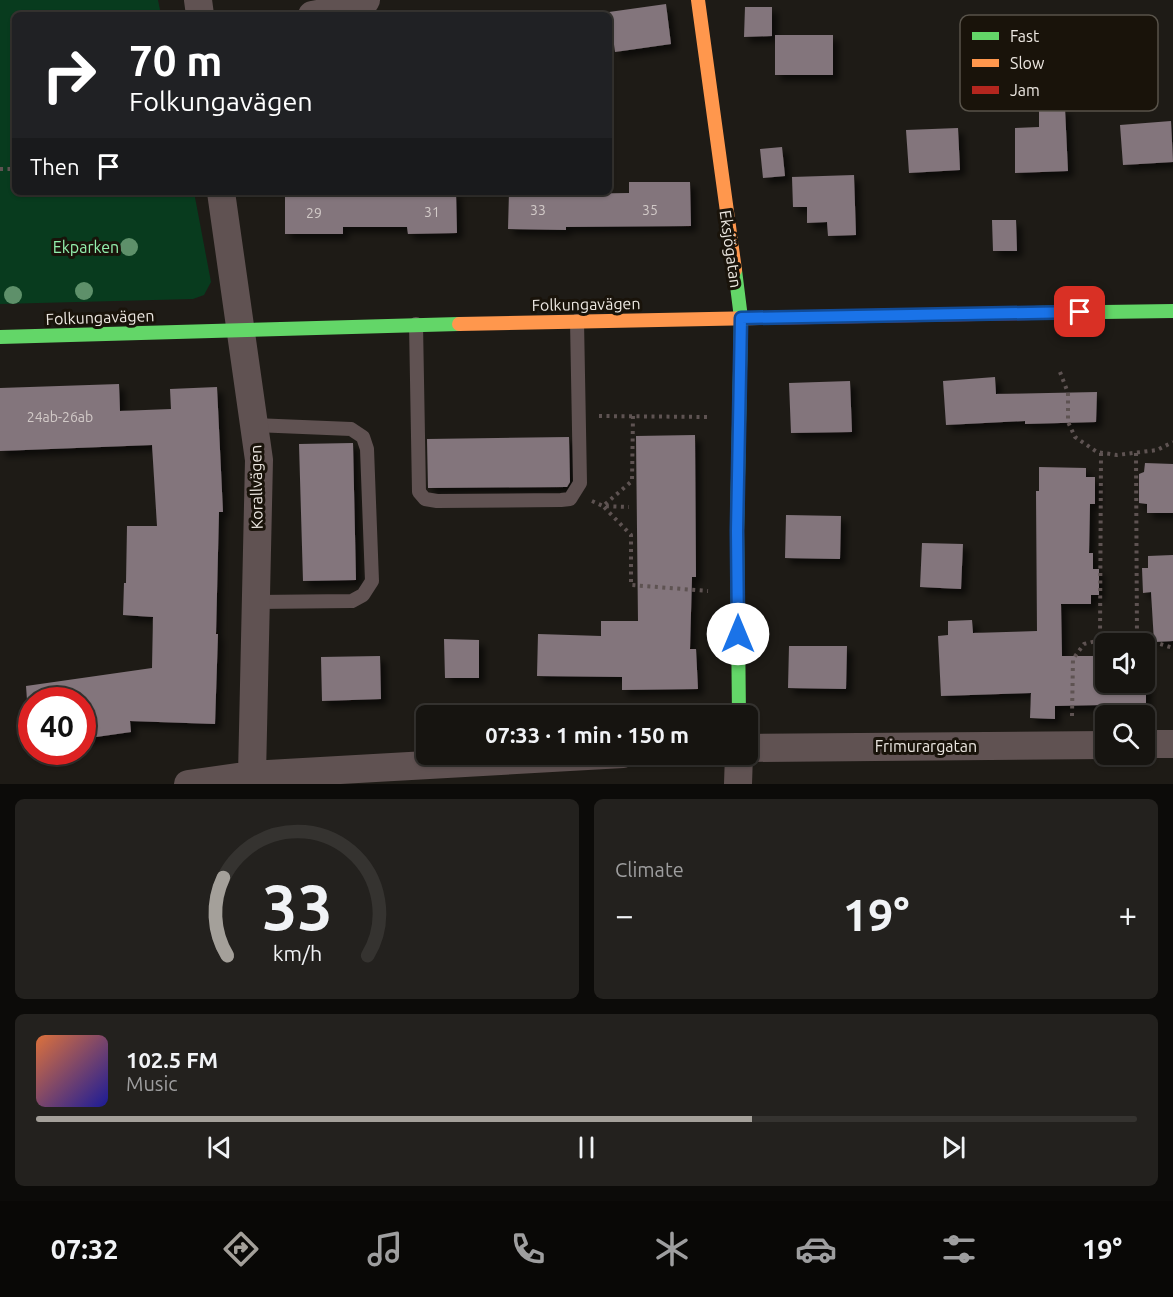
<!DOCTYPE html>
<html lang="en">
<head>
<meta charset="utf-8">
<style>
  :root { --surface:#161410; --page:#23211e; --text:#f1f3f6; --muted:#9e9e9f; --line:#353330; --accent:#a4a09a }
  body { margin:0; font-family:Ubuntu,sans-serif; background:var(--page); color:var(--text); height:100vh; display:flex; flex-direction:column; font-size:22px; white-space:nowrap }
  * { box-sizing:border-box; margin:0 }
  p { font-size:20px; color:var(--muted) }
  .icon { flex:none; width:33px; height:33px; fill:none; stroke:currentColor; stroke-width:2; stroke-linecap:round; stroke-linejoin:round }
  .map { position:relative; height:784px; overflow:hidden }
  .sheet { display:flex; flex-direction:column; gap:15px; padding:15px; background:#0c0b09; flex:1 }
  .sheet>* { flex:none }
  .hud { position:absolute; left:12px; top:12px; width:600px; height:183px; border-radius:9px; box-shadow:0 2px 4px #0004,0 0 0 2px var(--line); background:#202124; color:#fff; overflow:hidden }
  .controls { position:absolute; left:1095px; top:633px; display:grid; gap:12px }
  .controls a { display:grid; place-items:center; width:60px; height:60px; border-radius:9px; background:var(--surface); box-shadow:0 2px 4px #0004,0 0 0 2px var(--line); font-size:30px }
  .speed { position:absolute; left:18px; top:687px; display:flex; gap:12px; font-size:30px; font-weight:700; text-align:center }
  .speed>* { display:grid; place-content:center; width:78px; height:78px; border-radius:50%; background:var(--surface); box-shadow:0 2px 4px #0004,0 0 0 2px var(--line); line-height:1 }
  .speed .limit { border:9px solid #d22; background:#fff; color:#111 }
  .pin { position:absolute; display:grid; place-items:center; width:51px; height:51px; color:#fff; margin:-26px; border-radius:12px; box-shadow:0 3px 9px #0006 }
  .me { position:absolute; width:66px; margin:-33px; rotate:0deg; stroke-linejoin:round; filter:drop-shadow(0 0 4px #0008) }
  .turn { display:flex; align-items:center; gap:21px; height:126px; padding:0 18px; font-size:27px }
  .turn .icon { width:78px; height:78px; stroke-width:2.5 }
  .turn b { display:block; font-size:42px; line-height:51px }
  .then { display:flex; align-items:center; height:57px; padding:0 18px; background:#0003; gap:12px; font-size:22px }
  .big { font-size:45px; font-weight:700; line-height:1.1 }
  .sheet .tile { flex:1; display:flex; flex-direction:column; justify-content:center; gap:9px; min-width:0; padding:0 21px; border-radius:9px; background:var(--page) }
  .sheet .dial { align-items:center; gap:0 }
  .dial svg { height:156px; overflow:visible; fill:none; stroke:var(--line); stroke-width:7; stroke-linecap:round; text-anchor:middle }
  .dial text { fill:var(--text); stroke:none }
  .song { display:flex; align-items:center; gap:18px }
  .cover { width:72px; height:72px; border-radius:9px; background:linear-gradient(135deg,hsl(20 70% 55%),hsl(240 70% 35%)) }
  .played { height:6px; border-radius:3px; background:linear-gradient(90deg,var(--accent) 65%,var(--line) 65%) }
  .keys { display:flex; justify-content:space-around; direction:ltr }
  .heat { display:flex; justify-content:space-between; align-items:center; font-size:33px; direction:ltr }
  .sheet .tiles { flex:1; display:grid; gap:15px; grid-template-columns:1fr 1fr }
  .tile:last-child { grid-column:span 2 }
  .trip { position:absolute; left:416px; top:705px; width:342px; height:60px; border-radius:9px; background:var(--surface); box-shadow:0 2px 4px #0004,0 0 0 2px var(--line); font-weight:700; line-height:60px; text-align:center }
  .menu { display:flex; height:96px; justify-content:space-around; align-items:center; background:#090806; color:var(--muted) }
  .menu .icon { width:42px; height:42px }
  .menu .selected { color:var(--accent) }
  .menu b { font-size:27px; color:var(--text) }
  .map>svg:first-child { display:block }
  .green { fill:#083b1e }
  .building { fill:#83757c; filter:url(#shadow) }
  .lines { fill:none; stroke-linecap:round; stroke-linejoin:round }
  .path { stroke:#5e5352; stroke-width:4; stroke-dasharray:3 4.5; stroke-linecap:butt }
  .lane { stroke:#605252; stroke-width:14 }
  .street { stroke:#605252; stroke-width:28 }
  .fast { stroke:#63d668; stroke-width:14 }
  .slow { stroke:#ff974d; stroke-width:14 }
  .jam { stroke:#b3261e; stroke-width:14 }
  .tree { fill:#5e906a }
  .route-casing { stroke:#114b97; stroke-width:15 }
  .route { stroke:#1a73e8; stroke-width:10 }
  .labels { text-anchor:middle; stroke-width:6; stroke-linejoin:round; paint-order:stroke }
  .number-label { font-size:14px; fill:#d2cac8 }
  .park-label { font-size:16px; fill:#93f0ae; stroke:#19130a }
  .street-label { font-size:16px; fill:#ece7e1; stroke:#19130a }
  .key { fill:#19130a; stroke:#58534a; stroke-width:1.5 }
  .key-label { font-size:16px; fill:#ece7e1 }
</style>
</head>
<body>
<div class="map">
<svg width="1173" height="784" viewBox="0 0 1173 784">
  <defs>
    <filter id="shadow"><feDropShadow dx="5.5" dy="5.5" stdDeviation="3" flood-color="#0009"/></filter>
  </defs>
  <rect width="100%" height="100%" fill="#1e1b16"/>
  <path class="green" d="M 0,0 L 158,0 L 161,15 L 15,15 L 15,192 L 194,192 L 211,282 L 204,295 L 193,299 L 0,304 Z"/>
  <path class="building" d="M 666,4 L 671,44 L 615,52 L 613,37 L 609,38 L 609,12 Z
    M 745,7 L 772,7 L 772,36 L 744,37 Z
    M 775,35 L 833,35 L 833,75 L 775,75 Z
    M 1065,108 L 1068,171 L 1015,173 L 1015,128 L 1039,127 L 1039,109 Z
    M 1171,121 L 1173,162 L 1123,165 L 1120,125 Z
    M 958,128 L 960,170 L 909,173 L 906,130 Z
    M 782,147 L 785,176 L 763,178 L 760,149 Z
    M 854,175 L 856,235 L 828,236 L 827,222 L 807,223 L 807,207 L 793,207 L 792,177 Z
    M 629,182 L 690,182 L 691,226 L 566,227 L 566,230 L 508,229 L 509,192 L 567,192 L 567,194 L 629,193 Z
    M 285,192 L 456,192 L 457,233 L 408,234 L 407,227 L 343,227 L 343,234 L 285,234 Z
    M 992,220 L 1016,220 L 1017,251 L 993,251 Z
    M 995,377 L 996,394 L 1097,392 L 1096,422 L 1025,424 L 1025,421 L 946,425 L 943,381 Z
    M 850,381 L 852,432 L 791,433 L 789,383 Z
    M 119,384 L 120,411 L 171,409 L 170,389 L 217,387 L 223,512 L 219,512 L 216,634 L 218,634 L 215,724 L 130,721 L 131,732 L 82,739 L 82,700 L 27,700 L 26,686 L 152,668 L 153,617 L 123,615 L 124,583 L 126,583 L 127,526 L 157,526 L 152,445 L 0,451 L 0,388 Z
    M 695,435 L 696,577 L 692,577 L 690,649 L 696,649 L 698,689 L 622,690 L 622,677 L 537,676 L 538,634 L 601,636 L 601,621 L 638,621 L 636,436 Z
    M 569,437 L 570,482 L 567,487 L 428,488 L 427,439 Z
    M 353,443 L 356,580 L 303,581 L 299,444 Z
    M 1145,463 L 1173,464 L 1173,513 L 1147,513 L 1147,504 L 1139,503 L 1139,474 L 1144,472 Z
    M 1039,467 L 1086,468 L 1086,477 L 1095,477 L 1095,504 L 1090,504 L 1089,553 L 1093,553 L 1093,569 L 1099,569 L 1099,595 L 1091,595 L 1091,604 L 1061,604 L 1062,656 L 1106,656 L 1106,682 L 1144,682 L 1146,655 L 1146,704 L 1055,706 L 1055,719 L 1030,718 L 1031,693 L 941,696 L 938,636 L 948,635 L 948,621 L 972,620 L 973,633 L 1037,631 L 1036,491 L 1039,491 Z
    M 786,515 L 841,516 L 840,559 L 785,558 Z
    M 922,543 L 963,544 L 961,589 L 920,587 Z
    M 1173,555 L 1173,641 L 1154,642 L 1151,592 L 1143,593 L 1142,568 L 1148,568 L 1148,556 Z
    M 444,639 L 479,640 L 479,678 L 445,678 Z
    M 789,646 L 847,646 L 846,689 L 788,688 Z
    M 380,656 L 381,699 L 322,701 L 321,657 Z"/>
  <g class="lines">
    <path class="path" d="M 0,169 L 15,169
      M 1060,372 L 1068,393 L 1068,422 L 1075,437 L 1097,452 L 1117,455 L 1157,450 L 1173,442
      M 599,416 L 708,417
      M 633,416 L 632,481 L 603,506 L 631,535 L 631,585 L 708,591
      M 1101,453 L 1100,640 L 1157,643 L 1173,648
      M 1136,453 L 1137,642
      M 592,501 L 603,506 L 629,507
      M 1072,716 L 1073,659 L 1084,644 L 1100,640"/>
    <path class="lane" d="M 416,324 L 419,492 L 425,499 L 437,501 L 561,500 L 570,499 L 580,483 L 577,321
      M 254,425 L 351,429 L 363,437 L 367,449 L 372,581 L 363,595 L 352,601 L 256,602"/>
    <path class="street" d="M 198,0 L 200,15
      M 312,15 L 362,6 L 366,0
      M 221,192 L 259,460 L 252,775 L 250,784
      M 1144,744 L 1173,744
      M 747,748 L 1106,745
      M 188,784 L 252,775 L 623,754
      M 738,784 L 739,754"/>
    <path class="fast" d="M 735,270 L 741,318 L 737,531 L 739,716
      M 1033,313 L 1173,311
      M 0,337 L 459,324"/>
    <path class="slow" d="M 698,0 L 735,270
      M 459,324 L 759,318"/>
    <path class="jam" d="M 759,318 L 1033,313"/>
  </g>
  <g class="tree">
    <circle cx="129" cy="247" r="9"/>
    <circle cx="84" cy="291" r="9"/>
    <circle cx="13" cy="295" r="9"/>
  </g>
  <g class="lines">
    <defs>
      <path id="route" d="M 738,634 L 737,531 L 741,318 L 1080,312"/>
    </defs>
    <use href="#route" class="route-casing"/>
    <use href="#route" class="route"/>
  </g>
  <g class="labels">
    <g class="number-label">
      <text x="538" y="215">33</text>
      <text x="650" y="215">35</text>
      <text x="432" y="217">31</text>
      <text x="314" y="218">29</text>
      <text x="60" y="422">24ab-26ab</text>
    </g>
    <g class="park-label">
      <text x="86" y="253">Ekparken</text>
    </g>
    <g class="street-label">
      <text transform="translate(731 249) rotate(82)" y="6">Eksjögatan</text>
      <text transform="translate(586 304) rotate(-1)" y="6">Folkungavägen</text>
      <text transform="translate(100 317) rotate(-2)" y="6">Folkungavägen</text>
      <text transform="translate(256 487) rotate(-91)" y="6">Korallvägen</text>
      <text x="926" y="752">Frimurargatan</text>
    </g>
  </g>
  <rect x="960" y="15" width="198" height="96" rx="9" class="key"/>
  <rect x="972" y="32" width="27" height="8" fill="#63d668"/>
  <rect x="972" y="59" width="27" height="8" fill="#ff974d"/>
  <rect x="972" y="86" width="27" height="8" fill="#b3261e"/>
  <g class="key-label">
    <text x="1010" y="42">Fast</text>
    <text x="1010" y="69">Slow</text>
    <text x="1010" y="96">Jam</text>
  </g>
</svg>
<div class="controls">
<a><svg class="icon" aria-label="sound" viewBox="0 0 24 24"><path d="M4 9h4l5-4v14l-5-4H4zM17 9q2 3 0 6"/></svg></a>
<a><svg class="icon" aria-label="search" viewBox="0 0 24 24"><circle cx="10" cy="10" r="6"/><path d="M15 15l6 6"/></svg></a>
</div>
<div class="speed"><div class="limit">40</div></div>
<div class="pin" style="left:1080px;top:312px;background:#d93025"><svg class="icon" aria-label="arrive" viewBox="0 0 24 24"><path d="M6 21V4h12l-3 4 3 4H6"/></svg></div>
<svg class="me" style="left:738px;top:634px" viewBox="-20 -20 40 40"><circle r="19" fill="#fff"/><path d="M0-13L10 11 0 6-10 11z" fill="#1a73e8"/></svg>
<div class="trip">07:33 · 1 min · 150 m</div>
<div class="hud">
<div class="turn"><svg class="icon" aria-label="right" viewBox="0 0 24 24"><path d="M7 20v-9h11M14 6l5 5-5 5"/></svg><div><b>70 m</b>Folkungavägen</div></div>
<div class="then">Then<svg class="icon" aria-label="arrive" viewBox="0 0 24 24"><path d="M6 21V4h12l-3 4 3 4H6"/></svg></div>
</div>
</div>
<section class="sheet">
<div class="tiles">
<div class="tile dial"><svg viewBox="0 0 100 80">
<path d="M14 69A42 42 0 1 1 86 69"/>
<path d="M14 69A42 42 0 0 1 12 29" stroke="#a4a09a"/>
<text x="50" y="56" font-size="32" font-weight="700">33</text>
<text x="50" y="72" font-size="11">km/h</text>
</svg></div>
<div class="tile"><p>Climate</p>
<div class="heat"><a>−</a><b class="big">19°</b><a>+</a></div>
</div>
<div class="tile">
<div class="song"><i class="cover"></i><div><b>102.5 FM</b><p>Music</p></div></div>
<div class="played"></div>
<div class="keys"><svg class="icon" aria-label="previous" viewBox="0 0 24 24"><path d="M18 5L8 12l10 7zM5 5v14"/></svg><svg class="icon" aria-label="pause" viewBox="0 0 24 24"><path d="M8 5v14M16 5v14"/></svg><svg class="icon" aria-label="next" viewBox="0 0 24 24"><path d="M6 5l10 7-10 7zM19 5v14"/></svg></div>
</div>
</div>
</section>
<nav class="menu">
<b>07:32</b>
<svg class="icon selected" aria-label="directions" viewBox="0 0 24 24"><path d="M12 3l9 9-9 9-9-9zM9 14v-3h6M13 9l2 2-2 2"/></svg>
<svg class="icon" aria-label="music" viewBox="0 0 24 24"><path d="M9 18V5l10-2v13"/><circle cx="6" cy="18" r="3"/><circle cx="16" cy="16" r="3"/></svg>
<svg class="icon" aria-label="phone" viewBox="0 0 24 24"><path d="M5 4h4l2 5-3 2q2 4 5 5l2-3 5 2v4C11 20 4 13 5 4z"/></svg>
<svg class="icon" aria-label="climate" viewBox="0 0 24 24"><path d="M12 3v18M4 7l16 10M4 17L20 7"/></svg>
<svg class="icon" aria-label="car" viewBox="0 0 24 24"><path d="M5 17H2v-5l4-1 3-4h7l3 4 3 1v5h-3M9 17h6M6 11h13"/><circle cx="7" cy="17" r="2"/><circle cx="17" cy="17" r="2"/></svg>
<svg class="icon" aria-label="filters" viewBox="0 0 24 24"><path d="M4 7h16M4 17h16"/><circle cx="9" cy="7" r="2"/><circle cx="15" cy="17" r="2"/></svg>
<b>19°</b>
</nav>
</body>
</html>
